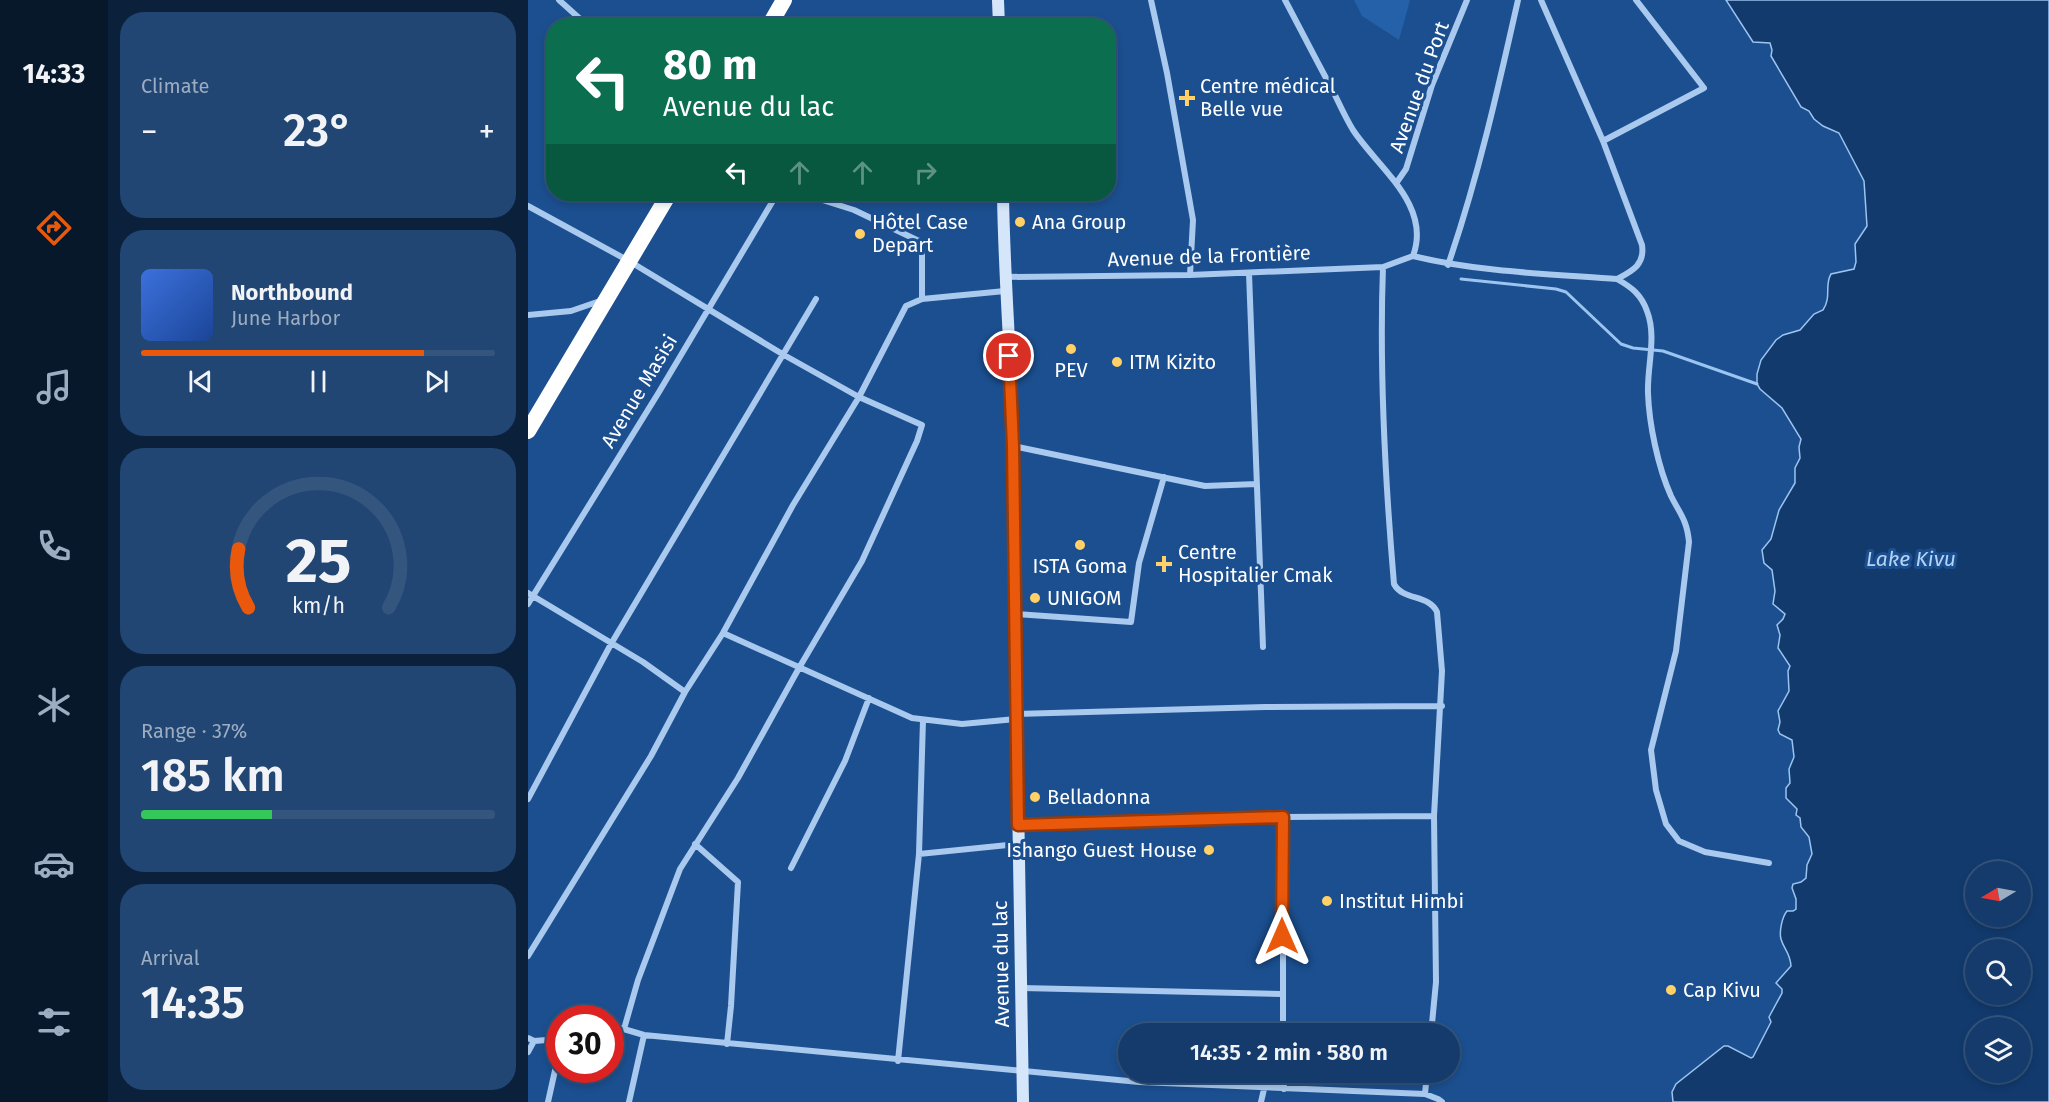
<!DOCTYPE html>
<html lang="en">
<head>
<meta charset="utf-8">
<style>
  :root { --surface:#143b6b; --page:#214673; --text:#f1f3f6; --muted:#9dadc1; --line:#33557e; --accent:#ea580c }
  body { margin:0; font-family:"Fira Sans",sans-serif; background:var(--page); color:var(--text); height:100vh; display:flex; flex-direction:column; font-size:22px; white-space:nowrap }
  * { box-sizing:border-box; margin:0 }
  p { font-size:20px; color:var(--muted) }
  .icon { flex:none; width:33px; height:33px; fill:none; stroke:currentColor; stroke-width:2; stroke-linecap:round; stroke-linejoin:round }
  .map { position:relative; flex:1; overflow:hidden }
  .sheet { display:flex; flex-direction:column; gap:12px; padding:12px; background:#0b203b; width:420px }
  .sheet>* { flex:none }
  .top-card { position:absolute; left:18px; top:18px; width:570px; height:183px; border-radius:24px; box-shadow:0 3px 9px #0003,0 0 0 2px var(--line); background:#0b6e4f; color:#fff; overflow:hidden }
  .needle { width:39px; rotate:260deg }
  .tools { position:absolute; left:1437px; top:861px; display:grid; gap:12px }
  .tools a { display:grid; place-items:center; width:66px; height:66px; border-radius:50%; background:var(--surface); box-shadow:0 3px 9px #0003,0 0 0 2px var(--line); font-size:30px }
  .speed { position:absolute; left:18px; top:1005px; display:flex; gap:12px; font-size:30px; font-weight:700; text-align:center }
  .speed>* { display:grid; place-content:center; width:78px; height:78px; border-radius:50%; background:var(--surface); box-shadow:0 3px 9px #0003,0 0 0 2px var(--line); line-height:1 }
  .speed .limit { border:9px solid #d22; background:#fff; color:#111 }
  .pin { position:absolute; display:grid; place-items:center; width:51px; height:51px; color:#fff; margin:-26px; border:3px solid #fff; border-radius:50%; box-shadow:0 2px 6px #0007 }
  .me { position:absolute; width:66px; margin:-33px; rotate:0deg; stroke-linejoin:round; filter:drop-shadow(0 0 4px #0008) }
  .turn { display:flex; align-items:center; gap:21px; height:126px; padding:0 18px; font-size:27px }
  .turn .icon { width:78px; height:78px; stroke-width:2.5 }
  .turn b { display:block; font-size:42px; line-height:51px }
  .lanes { display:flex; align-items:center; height:57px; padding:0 18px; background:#0003; justify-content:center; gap:30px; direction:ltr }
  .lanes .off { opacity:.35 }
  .big { font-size:45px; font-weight:600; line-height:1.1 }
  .sheet .widget { flex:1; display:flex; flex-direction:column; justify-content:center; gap:9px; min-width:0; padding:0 21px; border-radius:24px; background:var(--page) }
  .sheet .dial { align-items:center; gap:0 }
  .dial svg { height:156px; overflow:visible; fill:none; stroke:var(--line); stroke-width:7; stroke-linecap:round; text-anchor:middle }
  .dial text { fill:var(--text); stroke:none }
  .song { display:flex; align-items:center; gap:18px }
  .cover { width:72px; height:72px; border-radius:9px; background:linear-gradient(135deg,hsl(220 70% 55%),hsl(220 70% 35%)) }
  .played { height:6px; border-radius:3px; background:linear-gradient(90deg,var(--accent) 80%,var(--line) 80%) }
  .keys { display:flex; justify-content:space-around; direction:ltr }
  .heat { display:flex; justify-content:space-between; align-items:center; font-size:33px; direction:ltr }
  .charge { height:9px; border-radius:4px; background:linear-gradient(90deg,#34c759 37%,var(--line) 0) }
  .trip { position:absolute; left:590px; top:1023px; width:342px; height:60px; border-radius:30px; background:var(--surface); box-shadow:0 3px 9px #0003,0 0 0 2px var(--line); font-weight:600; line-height:60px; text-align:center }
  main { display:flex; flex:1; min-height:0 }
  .menu { display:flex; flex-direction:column; width:108px; justify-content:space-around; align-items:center; background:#08182b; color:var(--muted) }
  .menu .icon { width:42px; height:42px }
  .menu .selected { color:var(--accent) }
  .menu b { font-size:27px; color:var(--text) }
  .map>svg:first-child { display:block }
  .green { fill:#2461a8 }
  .water { fill:#123a6d; stroke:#9cc4f0; stroke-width:1.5; fill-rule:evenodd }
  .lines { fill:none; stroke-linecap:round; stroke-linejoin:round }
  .stream { stroke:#9cc4f0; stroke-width:3 }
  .street { stroke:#a9c9ee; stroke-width:6 }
  .secondary { stroke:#d6e6fa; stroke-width:12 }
  .highway { stroke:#fff; stroke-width:16 }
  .route-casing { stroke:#983908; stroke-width:15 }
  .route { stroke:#ea580c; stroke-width:10 }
  .poi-dot { fill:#ffd166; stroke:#1b4f8f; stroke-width:2 }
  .labels { text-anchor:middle; stroke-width:6; stroke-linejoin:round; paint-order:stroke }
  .poi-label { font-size:20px; fill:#fff; stroke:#1b4f8f; text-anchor:start }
  .street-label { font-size:20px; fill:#fff; stroke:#1b4f8f }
  .water-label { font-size:21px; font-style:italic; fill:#b5d3f5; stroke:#1b4f8f }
</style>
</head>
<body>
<main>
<nav class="menu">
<b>14:33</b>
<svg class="icon selected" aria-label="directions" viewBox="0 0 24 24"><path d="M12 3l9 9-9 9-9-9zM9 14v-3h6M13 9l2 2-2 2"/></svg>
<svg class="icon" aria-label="music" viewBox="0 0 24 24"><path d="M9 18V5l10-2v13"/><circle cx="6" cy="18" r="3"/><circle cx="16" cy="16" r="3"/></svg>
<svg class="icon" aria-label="phone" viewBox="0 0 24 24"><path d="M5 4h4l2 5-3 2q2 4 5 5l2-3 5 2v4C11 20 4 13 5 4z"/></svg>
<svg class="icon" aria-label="climate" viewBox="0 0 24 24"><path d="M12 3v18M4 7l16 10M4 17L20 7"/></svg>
<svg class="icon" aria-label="car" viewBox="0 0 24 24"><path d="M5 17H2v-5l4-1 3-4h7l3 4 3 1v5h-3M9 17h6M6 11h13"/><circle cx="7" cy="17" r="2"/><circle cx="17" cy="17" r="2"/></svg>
<svg class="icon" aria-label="filters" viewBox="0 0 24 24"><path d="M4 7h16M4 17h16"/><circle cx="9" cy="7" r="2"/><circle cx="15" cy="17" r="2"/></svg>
</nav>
<section class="sheet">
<div class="widget"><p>Climate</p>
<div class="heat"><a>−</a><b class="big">23°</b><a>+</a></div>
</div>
<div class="widget">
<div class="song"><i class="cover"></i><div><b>Northbound</b><p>June Harbor</p></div></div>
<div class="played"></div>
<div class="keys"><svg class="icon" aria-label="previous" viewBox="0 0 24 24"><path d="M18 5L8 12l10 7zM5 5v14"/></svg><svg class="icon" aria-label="pause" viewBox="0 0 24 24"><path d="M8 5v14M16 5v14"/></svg><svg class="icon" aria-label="next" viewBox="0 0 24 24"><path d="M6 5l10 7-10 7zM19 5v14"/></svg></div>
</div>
<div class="widget dial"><svg viewBox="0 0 100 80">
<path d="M14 69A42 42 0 1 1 86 69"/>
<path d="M14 69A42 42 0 0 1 9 39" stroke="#ea580c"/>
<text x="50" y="56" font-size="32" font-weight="700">25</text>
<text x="50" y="72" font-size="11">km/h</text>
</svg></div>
<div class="widget"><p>Range · 37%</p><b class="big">185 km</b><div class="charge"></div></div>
<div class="widget"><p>Arrival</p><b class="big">14:35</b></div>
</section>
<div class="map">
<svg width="1521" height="1102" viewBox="0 0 1521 1102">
  <rect width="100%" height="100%" fill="#1b4f8f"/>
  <path class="green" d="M 826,0 L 882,0 L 871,40 L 834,16 Z"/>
  <path class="water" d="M 1198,0 L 1521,0 L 1521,1102 L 1145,1102 L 1144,1092 L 1148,1084 L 1196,1046 L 1200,1046 L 1223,1058 L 1225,1057 L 1243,1022 L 1241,1017 L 1254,993 L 1254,989 L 1248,983 L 1263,966 C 1262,952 1256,950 1253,939 C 1251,932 1254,917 1259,911 L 1265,911 L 1268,909 L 1268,899 L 1264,888 L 1265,884 L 1273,882 L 1278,878 L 1279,865 L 1284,854 L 1281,837 L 1273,827 L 1272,818 L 1268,815 L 1269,809 L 1258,798 L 1258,788 L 1262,783 L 1261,769 L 1266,757 L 1264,740 L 1252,734 L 1250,730 L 1252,722 L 1250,711 L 1261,691 L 1260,671 L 1262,666 L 1250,648 L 1252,635 L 1249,625 L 1255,619 L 1257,614 L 1245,604 L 1247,591 L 1244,570 L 1236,563 L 1234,550 L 1243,539 L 1251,510 L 1267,483 L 1267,468 L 1272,458 L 1271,447 L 1273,439 L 1254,408 L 1232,389 L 1229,384 L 1229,374 L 1233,360 L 1248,340 L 1255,335 L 1272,330 L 1286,314 L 1295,310 C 1304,296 1296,286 1303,274 L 1326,269 L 1328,262 L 1327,244 L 1339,226 L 1336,181 L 1311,133 L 1295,126 L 1286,119 L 1281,111 L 1273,107 L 1243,56 L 1244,50 L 1242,43 L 1225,42 ZM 1448,872 L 1492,872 L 1492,916 L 1448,916 ZM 1448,950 L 1492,950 L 1492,994 L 1448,994 ZM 1448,1028 L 1492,1028 L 1492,1072 L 1448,1072 Z"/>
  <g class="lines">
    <path class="stream" d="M 933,279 L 1028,289 L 1038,292 L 1093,344 L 1105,348 L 1135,351 L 1229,384"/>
    <path class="street" d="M 31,0 L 60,26
      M 623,0 L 639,73 L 665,220 L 662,275
      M 757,0 C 773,30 788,60 804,89 C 811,103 817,117 825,130 C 850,168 904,205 885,256
      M 1013,0 L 1075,141 L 1114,245 C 1117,265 1104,271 1089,279
      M 1075,141 L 1176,88 L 1108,0
      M 869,182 L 878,169 L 904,85 L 939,0
      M 282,194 L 285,197 L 326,210 L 391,241 L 394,247 L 394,299
      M 0,206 L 101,261 L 256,355 L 331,397 L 394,425 L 389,441 L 334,561 L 271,668 L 210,778 L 152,869 L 110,980 L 96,1029
      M 885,256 C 951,272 1020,274 1089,279 C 1103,287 1113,294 1119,311 C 1129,337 1119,366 1120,393 C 1121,424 1130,467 1143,496 C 1152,514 1159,520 1161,542 L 1148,651 L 1123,750 L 1128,790 L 1138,824 L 1151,841 L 1177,852 L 1241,863
      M 920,265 C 950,178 970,89 990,0
      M 855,267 C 851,373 857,479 866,584 C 875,601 901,594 909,612 L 914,671 L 906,816 L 908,982 L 903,1034
      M 721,273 L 735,647
      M 477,277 L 662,275 L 855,267 L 885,256
      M 0,315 L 43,311 L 72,301
      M 485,446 L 677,486 L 729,484
      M 0,593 L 115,662 L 157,692
      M 0,604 L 131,392 L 249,194
      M 488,614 L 603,622 L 611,563 L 636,477
      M 195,633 L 384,718 L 434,724 L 488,719
      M 488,714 L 737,707 L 914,706
      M 0,799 L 83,644 L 288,299
      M 490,825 L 755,817 L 906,816
      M 167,844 L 210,882 L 203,1006 L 199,1044
      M 391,854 L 490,844
      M 263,868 L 317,761 L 341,698
      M 0,956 L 123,756 L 157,692 L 195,633 L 265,505 L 331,397 L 378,306 L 394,299 L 477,291
      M 494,988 L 754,994
      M 82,1025 L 116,1035 L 611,1082 L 897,1094 L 910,1099 L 914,1102
      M 755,1034 L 755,817
      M 0,1038 L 6,1041 L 32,1039
      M 0,1052 L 6,1041
      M 370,1061 L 391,854 L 395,720
      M 755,1072 L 756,1089
      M 897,1094 L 899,1072
      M 20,1102 L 32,1048
      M 101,1102 L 116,1035
      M 733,1102 L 736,1089"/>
    <path class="secondary" d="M 470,0 L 471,26
      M 475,194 C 476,279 484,364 485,449 C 489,667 490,884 495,1102"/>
    <path class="highway" d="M 241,26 L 256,0
      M 0,431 L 141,194"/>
  </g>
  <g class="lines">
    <defs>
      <path id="route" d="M 481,356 L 485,446 L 490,825 L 755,817 L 754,936"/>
    </defs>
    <use href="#route" class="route-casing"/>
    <use href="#route" class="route"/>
  </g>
  <g class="poi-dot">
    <path d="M656 89h6v6h6v6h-6v6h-6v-6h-6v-6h6z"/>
    <circle cx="492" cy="222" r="6"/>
    <circle cx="332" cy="234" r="6"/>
    <circle cx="543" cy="349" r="6"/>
    <circle cx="589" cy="362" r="6"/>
    <circle cx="552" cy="545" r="6"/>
    <path d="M633 555h6v6h6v6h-6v6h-6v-6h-6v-6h6z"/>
    <circle cx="507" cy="598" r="6"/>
    <circle cx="507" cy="797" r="6"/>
    <circle cx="681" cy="850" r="6"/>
    <circle cx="799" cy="901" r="6"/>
    <circle cx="1143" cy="990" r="6"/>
  </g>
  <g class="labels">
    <g class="poi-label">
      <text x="672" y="93">Centre médical<tspan x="672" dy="23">Belle vue</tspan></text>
      <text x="344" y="229">Hôtel Case<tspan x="344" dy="23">Depart</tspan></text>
      <text x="504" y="229">Ana Group</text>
      <text x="601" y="369">ITM Kizito</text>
      <text x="543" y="377" text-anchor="middle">PEV</text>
      <text x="650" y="559">Centre<tspan x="650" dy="23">Hospitalier Cmak</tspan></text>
      <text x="552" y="573" text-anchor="middle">ISTA Goma</text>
      <text x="519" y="605">UNIGOM</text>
      <text x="519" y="804">Belladonna</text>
      <text x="669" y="857" text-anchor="end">Ishango Guest House</text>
      <text x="811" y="908">Institut Himbi</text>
      <text x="1155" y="997">Cap Kivu</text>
    </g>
    <g class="street-label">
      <text transform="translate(891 87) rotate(-70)" y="7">Avenue du Port</text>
      <text transform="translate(681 256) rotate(-2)" y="7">Avenue de la Frontière</text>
      <text transform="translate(111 391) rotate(-59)" y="7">Avenue Masisi</text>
      <text transform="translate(473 964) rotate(-91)" y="7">Avenue du lac</text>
    </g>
    <g class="water-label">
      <text x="1383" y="566">Lake Kivu</text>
    </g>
  </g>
</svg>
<div class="tools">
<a><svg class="needle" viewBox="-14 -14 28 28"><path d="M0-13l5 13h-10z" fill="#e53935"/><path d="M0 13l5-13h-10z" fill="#9dadc1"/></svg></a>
<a><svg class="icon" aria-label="search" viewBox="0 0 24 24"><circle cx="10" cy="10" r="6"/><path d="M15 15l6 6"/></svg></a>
<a><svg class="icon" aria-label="layers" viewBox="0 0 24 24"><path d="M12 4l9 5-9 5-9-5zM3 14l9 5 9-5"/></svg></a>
</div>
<div class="speed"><div class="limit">30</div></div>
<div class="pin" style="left:481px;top:356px;background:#d93025"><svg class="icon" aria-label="arrive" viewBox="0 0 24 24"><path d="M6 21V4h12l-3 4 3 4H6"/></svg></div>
<svg class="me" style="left:754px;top:936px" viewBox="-20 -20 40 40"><path d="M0-17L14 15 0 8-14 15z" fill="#ea580c" stroke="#fff" stroke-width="4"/></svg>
<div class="trip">14:35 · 2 min · 580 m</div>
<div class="top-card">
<div class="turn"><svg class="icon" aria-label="left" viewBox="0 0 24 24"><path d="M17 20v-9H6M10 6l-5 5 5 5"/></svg><div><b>80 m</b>Avenue du lac</div></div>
<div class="lanes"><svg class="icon" aria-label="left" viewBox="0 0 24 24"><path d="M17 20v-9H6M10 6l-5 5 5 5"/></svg><svg class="icon off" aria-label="ahead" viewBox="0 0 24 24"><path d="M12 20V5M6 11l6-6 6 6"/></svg><svg class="icon off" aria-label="ahead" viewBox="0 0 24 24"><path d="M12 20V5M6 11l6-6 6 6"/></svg><svg class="icon off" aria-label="right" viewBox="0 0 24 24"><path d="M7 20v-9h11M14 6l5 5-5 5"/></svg></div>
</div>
</div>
</main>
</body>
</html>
